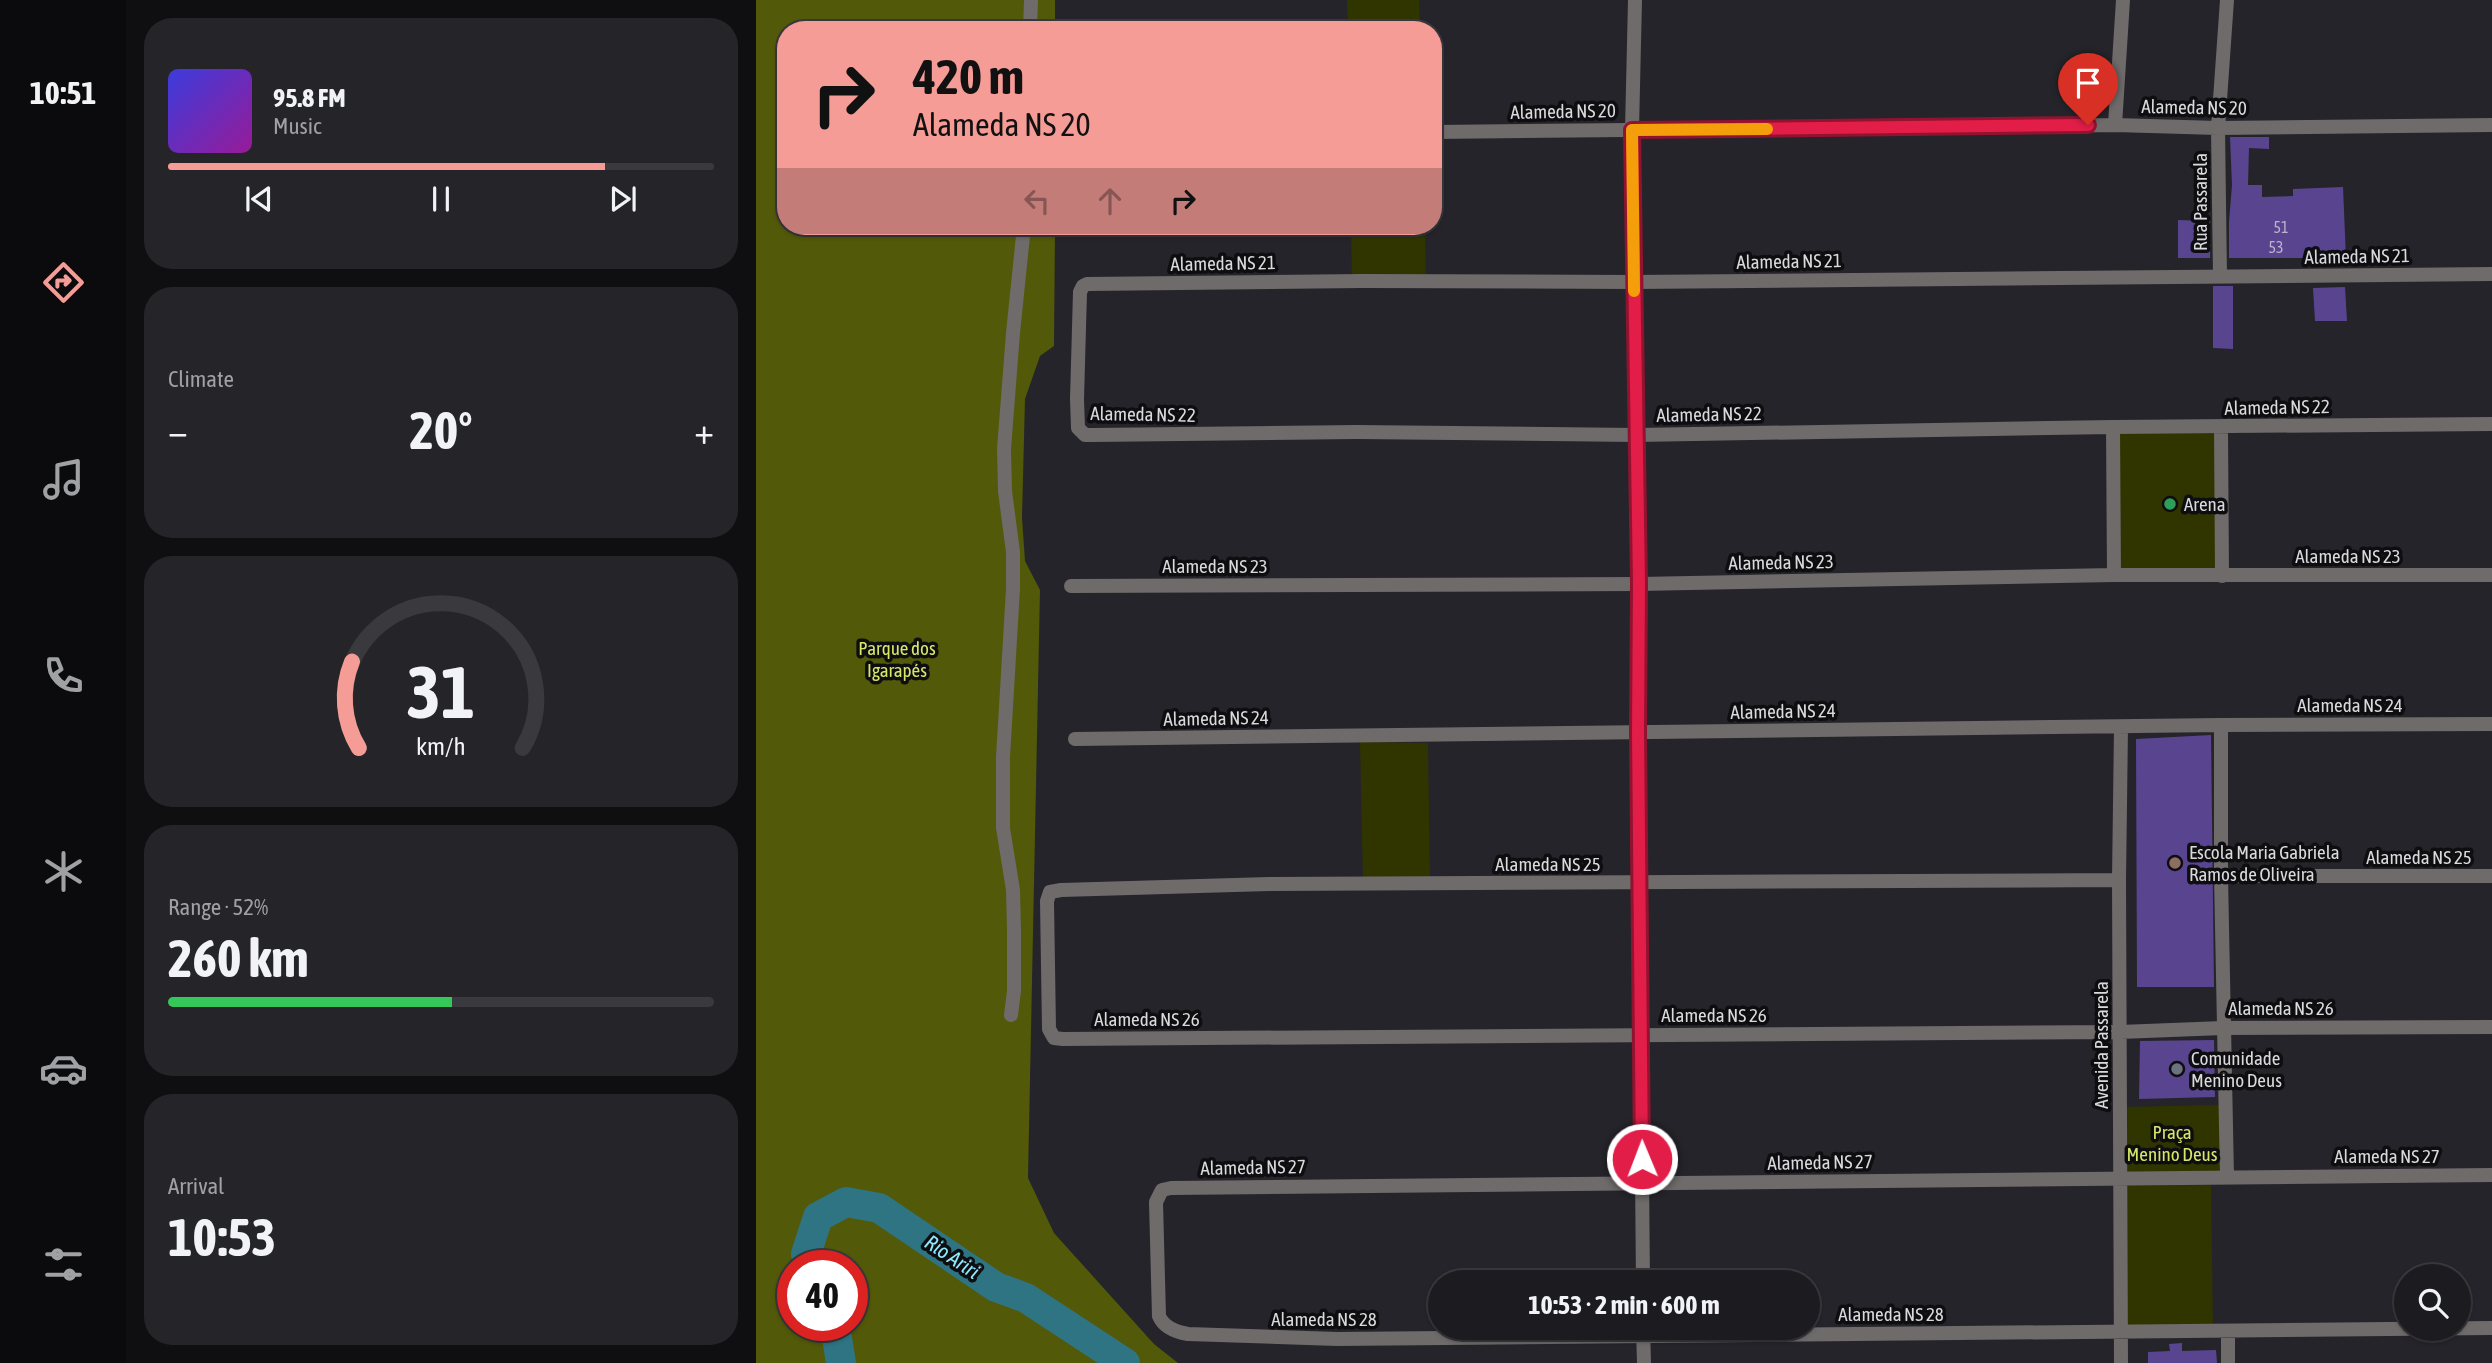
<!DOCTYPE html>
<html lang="en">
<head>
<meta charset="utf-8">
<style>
  :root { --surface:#1c1b20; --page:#252429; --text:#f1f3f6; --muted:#a0a1a5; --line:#3a393e; --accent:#f59c96 }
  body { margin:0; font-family:"Asap Condensed",sans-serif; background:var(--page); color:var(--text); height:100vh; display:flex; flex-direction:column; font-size:26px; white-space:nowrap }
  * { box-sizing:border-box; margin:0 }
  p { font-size:23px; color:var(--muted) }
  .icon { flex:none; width:38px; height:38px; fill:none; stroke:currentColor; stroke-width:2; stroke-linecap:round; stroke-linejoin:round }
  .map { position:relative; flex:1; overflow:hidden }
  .side { display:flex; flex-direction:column; gap:18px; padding:18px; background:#0f0f12; width:630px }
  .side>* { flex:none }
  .banner { position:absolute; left:21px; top:21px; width:665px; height:214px; border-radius:28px; box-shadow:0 2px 5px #0004,0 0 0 2px var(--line); background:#f59c96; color:#111; overflow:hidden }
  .fabs { position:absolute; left:1638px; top:1264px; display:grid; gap:14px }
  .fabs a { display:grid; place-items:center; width:77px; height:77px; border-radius:50%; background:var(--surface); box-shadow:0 2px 5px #0004,0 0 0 2px var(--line); font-size:35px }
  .speed { position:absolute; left:21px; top:1250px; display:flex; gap:14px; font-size:35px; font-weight:700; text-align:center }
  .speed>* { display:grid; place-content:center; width:91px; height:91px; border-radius:50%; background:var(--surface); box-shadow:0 2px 5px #0004,0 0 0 2px var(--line); line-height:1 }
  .speed .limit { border:10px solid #d22; background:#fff; color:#111 }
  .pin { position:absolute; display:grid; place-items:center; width:60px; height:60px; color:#fff; margin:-72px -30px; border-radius:50% 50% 50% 0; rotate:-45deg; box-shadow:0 0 7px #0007 }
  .pin .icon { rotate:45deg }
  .me { position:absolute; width:77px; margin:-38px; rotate:359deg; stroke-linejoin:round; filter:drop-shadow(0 0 5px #0008) }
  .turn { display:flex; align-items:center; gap:24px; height:147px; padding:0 21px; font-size:32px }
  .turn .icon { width:91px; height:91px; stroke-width:2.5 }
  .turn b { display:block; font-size:49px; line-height:60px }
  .lanes { display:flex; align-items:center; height:66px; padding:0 21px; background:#0003; justify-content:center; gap:35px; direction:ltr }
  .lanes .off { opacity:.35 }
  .big { font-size:52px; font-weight:700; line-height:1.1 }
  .side .tile { flex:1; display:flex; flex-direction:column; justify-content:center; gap:10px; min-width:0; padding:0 24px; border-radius:28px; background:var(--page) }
  .side .dial { align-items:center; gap:0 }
  .dial svg { height:182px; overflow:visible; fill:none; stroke:var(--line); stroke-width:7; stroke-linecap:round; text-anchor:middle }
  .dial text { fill:var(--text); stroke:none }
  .song { display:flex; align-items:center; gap:21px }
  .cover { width:84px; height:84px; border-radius:10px; background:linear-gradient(135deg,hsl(240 70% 55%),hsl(300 70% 35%)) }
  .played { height:7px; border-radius:4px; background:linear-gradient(90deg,var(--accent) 80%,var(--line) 80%) }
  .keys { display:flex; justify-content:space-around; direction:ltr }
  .heat { display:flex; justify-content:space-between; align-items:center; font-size:38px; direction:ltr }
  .charge { height:10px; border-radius:5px; background:linear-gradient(90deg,#34c759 52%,var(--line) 0) }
  .trip { position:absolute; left:672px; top:1270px; width:392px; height:70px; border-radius:35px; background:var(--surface); box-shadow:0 2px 5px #0004,0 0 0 2px var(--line); font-weight:700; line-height:70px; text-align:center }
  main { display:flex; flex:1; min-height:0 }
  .dock { display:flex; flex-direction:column; width:126px; justify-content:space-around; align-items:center; background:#0b0b0d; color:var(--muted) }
  .dock .icon { width:49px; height:49px }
  .dock .on { color:var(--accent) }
  .dock b { font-size:32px; color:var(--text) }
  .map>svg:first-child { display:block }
  .green { fill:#303500 }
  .forest { fill:#525908; fill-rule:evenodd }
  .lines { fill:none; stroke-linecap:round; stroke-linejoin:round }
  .river { stroke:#2e7483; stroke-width:30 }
  .building { fill:#594490 }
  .minor { stroke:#6e6b6a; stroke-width:14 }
  .tertiary { stroke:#6e6b6a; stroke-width:14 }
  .route-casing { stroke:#92132f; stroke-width:18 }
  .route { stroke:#e11d48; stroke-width:12 }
  .slow { stroke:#f59e0b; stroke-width:12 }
  .leisure-dot { fill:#2e9e5b; stroke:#0e0e11; stroke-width:2.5 }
  .education-dot { fill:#8d6e63; stroke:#0e0e11; stroke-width:2.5 }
  .worship-dot { fill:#6b7280; stroke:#0e0e11; stroke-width:2.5 }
  .labels { text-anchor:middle; stroke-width:7; stroke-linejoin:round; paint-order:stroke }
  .number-label { font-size:16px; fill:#bab4ca }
  .street-label { font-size:19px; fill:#dadade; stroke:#0e0e11 }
  .poi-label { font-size:19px; fill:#dadade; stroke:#0e0e11; text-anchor:start }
  .park-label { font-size:19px; fill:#d9e769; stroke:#0e0e11 }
  .water-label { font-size:21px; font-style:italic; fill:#8fe9fe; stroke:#0e0e11 }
</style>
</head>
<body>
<main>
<nav class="dock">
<b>10:51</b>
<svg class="icon on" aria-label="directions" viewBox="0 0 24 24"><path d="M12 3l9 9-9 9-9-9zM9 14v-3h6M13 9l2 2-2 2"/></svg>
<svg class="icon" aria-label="music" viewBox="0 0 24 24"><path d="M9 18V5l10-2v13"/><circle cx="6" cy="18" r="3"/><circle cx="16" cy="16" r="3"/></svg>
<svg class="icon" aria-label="phone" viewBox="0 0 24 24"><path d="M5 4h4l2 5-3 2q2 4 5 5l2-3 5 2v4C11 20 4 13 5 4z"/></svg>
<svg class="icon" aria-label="climate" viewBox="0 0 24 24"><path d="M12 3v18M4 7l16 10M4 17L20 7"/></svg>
<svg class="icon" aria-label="car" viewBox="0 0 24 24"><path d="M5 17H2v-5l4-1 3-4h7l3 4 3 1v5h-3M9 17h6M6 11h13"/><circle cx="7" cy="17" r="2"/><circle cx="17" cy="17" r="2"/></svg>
<svg class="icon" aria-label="filters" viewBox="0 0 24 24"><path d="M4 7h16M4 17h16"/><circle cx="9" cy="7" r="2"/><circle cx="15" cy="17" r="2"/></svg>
</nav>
<section class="side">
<div class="tile">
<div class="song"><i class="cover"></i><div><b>95.8 FM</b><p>Music</p></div></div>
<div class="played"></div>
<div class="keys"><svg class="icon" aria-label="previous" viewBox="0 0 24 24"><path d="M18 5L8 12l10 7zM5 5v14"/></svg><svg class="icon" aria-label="pause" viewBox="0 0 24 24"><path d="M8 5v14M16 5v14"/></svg><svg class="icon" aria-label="next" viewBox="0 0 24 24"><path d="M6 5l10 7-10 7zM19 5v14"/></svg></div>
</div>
<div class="tile"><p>Climate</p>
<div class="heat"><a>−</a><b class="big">20°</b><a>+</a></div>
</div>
<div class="tile dial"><svg viewBox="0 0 100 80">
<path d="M14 69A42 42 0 1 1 86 69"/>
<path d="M14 69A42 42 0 0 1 11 31" stroke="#f59c96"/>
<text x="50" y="56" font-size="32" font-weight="700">31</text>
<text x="50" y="72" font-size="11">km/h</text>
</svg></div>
<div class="tile"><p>Range · 52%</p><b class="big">260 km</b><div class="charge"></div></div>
<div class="tile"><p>Arrival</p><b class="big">10:53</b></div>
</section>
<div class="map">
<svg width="1736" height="1363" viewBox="0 0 1736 1363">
  <rect width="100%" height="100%" fill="#25242a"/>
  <path class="green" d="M 591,0 L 663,0 L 664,30 L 592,30 Z
    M 595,226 L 669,226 L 670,286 L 596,285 Z
    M 1467,427 L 1470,579 L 1362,581 L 1358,429 Z
    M 604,742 L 672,743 L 674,884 L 607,884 Z
    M 1467,1105 L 1468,1179 L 1365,1181 L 1364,1107 Z
    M 1455,1185 L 1457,1330 L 1367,1331 L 1366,1186 Z"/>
  <path class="forest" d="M 0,0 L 299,0 L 299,30 L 30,30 L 30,226 L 299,226 L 298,346 L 284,356 L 269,399 L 266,518 L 269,561 L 284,590 L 272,1178 L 298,1233 L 398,1344 L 422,1363 L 0,1363 ZM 37,1265 L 96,1265 L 96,1325 L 37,1325 Z"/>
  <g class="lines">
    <path class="river" d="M 53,1265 L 50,1254 L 62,1217 L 90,1202 L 123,1208 L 240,1287 L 270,1298 L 369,1363
      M 75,1325 L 81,1338 L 85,1363"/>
  </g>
  <path class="building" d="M 1474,137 L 1513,137 L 1513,149 L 1493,148 L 1492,185 L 1506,185 L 1506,197 L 1537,196 L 1537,189 L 1587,187 L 1590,258 L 1473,258 L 1473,222 L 1476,185 Z
    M 1422,220 L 1454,221 L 1454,258 L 1422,258 Z
    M 1457,286 L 1477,286 L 1477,349 L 1457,348 Z
    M 1589,287 L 1591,321 L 1559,321 L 1557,288 Z
    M 1455,735 L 1458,987 L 1381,987 L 1380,739 Z
    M 1458,1040 L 1459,1097 L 1383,1099 L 1384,1041 Z
    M 1426,1343 L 1426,1351 L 1460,1350 L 1461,1363 L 1392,1363 L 1392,1352 L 1414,1351 L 1413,1344 Z"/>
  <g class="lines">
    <path class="minor" d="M 274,30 L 275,0
      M 1359,125 L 1367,0
      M 677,132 L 1359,125 L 1462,128 L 1736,125
      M 1736,274 L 878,282 L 606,281 L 331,284 L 327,286 L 324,292 L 321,399 L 322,428 L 329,435 L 336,435 L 601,432 L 881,435 L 1357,427 L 1736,424
      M 1464,276 L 1462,128 L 1471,0
      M 1357,427 L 1358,575
      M 1465,427 L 1466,576
      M 315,586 L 883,584 L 1358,575 L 1736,575
      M 1465,725 L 1465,876 L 1471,1176
      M 1365,727 L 1363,880 L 1365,1363
      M 319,739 L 1465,725 L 1736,724
      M 1465,876 L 1736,876
      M 1363,880 L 513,884 L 305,890 L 294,892 L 291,901 L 293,1029 L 298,1038 L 307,1039 L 1364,1032 L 1467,1028 L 1736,1027
      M 255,1015 L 258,991 L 258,930 L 257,890 L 247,828 L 247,757 L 257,589 L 257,552 L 249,491 L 248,449 L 257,333 L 268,226
      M 1736,1175 L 415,1188 L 406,1190 L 400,1202 L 403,1316 C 408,1328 420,1332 432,1334 L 581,1339 L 1736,1328
      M 1472,1332 L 1472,1363"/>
    <path class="tertiary" d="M 879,0 L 876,130 L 883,584 L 882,732 L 887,1283
      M 887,1328 L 888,1363"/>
  </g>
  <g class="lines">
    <defs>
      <path id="route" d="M 886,1159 L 882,732 L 883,584 L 876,130 L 1332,125"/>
    </defs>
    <use href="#route" class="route-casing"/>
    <use href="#route" class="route"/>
    <path class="slow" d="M 878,291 L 876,130 L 1011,129"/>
  </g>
  <circle class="leisure-dot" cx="1414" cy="504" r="7"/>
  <circle class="education-dot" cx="1419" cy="863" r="7"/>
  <circle class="worship-dot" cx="1421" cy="1069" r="7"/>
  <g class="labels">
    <g class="number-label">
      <text x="1525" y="233">51</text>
      <text x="1520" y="253">53</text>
    </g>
    <g class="street-label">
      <text transform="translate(1438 107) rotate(1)" y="7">Alameda NS 20</text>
      <text transform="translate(807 111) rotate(-1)" y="7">Alameda NS 20</text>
      <text transform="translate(1444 202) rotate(-90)" y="7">Rua Passarela</text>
      <text transform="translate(1601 256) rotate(-1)" y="7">Alameda NS 21</text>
      <text transform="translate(1033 261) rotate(-1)" y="7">Alameda NS 21</text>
      <text transform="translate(467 263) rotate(-1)" y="7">Alameda NS 21</text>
      <text transform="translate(1521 407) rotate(-1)" y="7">Alameda NS 22</text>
      <text transform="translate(387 414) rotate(1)" y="7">Alameda NS 22</text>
      <text transform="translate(953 414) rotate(-1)" y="7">Alameda NS 22</text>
      <text x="1592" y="563">Alameda NS 23</text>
      <text transform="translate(1025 562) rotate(-1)" y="7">Alameda NS 23</text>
      <text x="459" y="573">Alameda NS 23</text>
      <text x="1594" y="712">Alameda NS 24</text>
      <text transform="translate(1027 711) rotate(-1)" y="7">Alameda NS 24</text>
      <text transform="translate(460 718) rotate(-1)" y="7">Alameda NS 24</text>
      <text x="1663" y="864">Alameda NS 25</text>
      <text x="792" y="871">Alameda NS 25</text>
      <text x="1525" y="1015">Alameda NS 26</text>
      <text x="958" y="1022">Alameda NS 26</text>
      <text x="391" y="1026">Alameda NS 26</text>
      <text transform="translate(1345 1045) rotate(-90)" y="7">Avenida Passarela</text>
      <text x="1631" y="1163">Alameda NS 27</text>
      <text transform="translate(1064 1162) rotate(-1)" y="7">Alameda NS 27</text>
      <text transform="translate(497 1167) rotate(-1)" y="7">Alameda NS 27</text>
      <text x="1135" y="1321">Alameda NS 28</text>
      <text x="568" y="1326">Alameda NS 28</text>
    </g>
    <g class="poi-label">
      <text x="1428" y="511">Arena</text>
      <text x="1433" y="859">Escola Maria Gabriela<tspan x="1433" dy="22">Ramos de Oliveira</tspan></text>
      <text x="1435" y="1065">Comunidade<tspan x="1435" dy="22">Menino Deus</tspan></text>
    </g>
    <g class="park-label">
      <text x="141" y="655">Parque dos<tspan x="141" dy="22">Igarapés</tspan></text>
      <text x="1416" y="1139">Praça<tspan x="1416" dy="22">Menino Deus</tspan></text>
    </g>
    <g class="water-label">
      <text transform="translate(196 1257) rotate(34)" y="7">Rio Ariri</text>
    </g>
  </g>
</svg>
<div class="fabs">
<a><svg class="icon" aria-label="search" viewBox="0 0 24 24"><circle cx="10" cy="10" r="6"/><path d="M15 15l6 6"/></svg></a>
</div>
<div class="speed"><div class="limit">40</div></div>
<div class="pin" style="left:1332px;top:125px;background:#d93025"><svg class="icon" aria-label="arrive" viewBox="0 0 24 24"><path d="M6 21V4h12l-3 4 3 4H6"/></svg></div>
<svg class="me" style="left:886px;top:1159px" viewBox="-20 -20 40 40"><circle r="17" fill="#e11d48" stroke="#fff" stroke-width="3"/><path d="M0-11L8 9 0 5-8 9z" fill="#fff"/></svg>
<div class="trip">10:53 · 2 min · 600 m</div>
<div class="banner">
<div class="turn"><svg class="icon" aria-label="right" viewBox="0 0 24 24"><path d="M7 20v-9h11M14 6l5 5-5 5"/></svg><div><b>420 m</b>Alameda NS 20</div></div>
<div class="lanes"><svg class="icon off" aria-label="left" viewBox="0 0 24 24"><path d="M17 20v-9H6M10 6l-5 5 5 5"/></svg><svg class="icon off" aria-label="ahead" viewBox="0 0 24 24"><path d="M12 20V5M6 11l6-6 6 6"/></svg><svg class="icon" aria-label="right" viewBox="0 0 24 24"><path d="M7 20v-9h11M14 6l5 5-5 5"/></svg></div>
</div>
</div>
</main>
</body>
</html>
